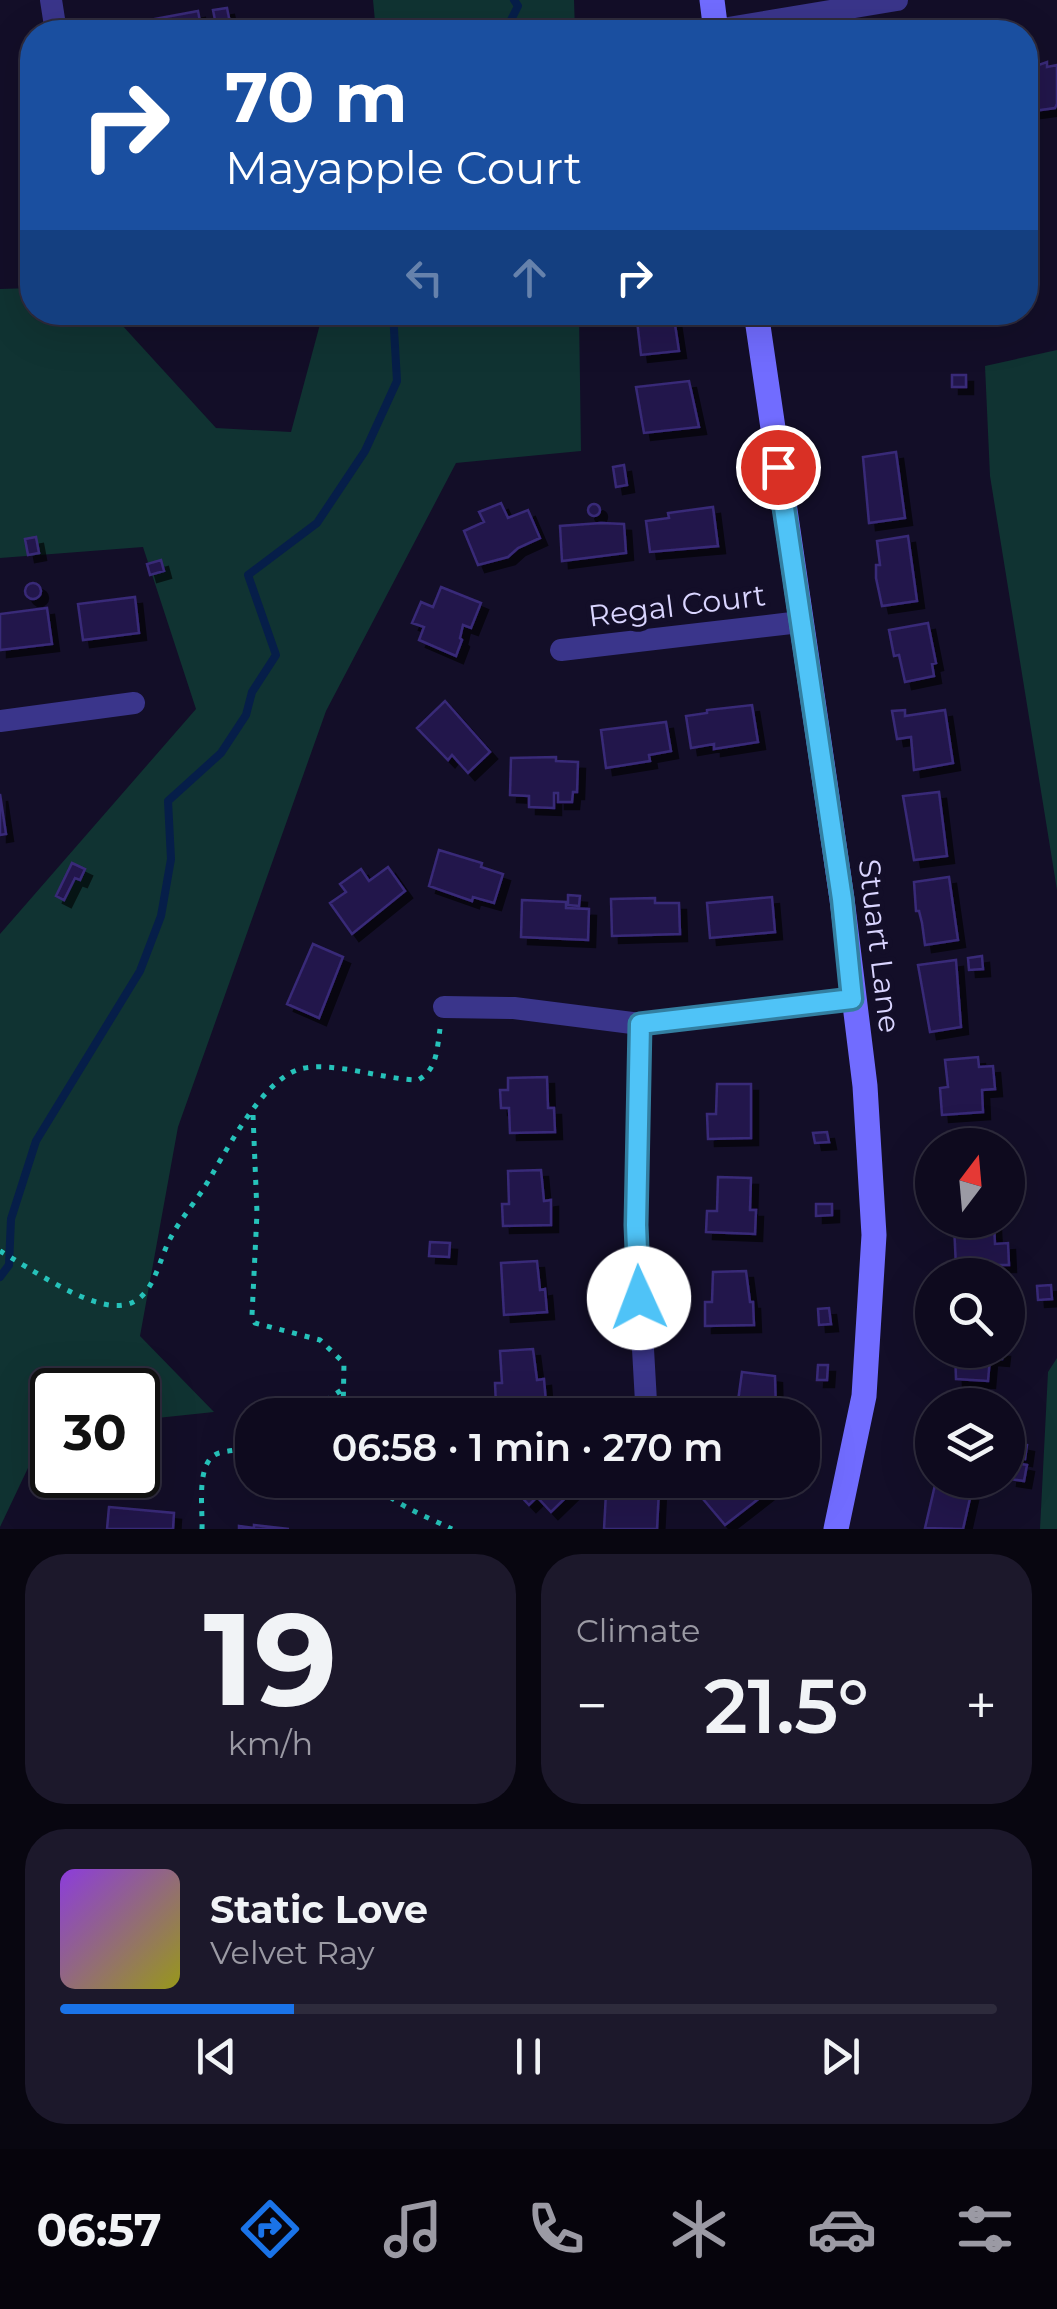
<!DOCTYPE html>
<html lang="en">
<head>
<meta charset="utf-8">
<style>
  :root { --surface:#0e0a1e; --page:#1c182b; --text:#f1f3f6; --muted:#9b9aa4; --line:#2e2b3c; --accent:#1a73e8 }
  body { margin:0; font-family:Montserrat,sans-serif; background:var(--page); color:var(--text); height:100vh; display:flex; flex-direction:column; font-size:38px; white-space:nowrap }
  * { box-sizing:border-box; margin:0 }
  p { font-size:32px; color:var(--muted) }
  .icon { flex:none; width:55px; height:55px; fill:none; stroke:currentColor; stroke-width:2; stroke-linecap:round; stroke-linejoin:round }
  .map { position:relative; height:1529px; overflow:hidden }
  .details { display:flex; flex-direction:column; gap:25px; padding:25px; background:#080610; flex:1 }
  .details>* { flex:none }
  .top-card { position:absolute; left:20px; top:20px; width:1018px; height:305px; border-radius:40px; box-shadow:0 10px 40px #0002,0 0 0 2px var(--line); background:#1a4fa0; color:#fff; overflow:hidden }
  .needle { width:65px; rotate:16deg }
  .tools { position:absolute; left:915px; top:1128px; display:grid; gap:20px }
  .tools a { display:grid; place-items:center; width:110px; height:110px; border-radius:50%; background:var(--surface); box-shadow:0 10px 40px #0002,0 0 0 2px var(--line); font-size:50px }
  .speed { position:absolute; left:30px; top:1368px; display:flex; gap:20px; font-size:50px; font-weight:700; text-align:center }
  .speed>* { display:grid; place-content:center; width:130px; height:130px; border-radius:50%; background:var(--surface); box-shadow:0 10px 40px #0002,0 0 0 2px var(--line); line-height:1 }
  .speed .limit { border:5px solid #111; border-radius:15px; background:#fff; color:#111 }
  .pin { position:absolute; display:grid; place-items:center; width:85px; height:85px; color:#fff; margin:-42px; border:5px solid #fff; border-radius:50%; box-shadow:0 2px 10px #0007 }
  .me { position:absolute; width:110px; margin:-55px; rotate:358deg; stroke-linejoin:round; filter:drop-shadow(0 0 8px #0008) }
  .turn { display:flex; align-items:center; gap:35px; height:210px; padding:0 40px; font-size:45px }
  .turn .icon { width:130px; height:130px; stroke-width:2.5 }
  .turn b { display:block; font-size:70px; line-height:85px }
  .lanes { display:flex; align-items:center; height:95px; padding:0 40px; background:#0003; justify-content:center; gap:50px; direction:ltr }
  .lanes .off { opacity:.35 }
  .big { font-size:75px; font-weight:600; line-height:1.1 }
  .details .card { flex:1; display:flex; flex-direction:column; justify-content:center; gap:15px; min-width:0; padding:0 35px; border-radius:40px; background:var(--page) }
  .details .dial { align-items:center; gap:0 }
  .dial b { font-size:130px; line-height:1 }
  .song { display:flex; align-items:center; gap:30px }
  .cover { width:120px; height:120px; border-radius:15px; background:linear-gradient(135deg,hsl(270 70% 55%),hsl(60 70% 35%)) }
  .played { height:10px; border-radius:5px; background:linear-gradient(90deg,var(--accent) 25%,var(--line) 25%) }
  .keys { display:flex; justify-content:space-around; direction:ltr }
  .heat { display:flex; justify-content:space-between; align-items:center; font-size:55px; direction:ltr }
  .details .tiles { flex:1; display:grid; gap:25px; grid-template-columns:1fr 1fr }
  .card:last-child { grid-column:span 2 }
  .trip { position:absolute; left:235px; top:1398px; width:585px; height:100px; border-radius:40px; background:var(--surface); box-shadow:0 10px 40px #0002,0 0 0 2px var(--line); font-weight:600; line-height:100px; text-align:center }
  .tab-bar { display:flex; height:160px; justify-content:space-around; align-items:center; background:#06040c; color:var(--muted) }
  .tab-bar .icon { width:70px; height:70px }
  .tab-bar .current { color:var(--accent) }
  .tab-bar b { font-size:45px; color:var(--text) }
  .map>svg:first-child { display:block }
  .green { fill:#103332 }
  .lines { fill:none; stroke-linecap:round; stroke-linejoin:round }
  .stream { stroke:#061e49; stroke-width:8 }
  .building { fill:#23184b; stroke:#392978; stroke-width:2.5; filter:url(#shadow) }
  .path { stroke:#26c2ba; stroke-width:5; stroke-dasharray:5 8; stroke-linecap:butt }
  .street { stroke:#3a358b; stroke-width:22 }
  .secondary { stroke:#716cff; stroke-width:25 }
  .route-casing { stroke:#337fa1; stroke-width:25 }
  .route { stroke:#4fc3f7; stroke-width:18 }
  .labels { text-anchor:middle; stroke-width:10; stroke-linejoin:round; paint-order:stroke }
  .street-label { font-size:30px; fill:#dad5ff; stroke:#130e28 }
</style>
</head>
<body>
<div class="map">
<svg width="1057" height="1529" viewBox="0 0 1057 1529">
  <defs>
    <filter id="shadow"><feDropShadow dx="7" dy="7" stdDeviation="0" flood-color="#0009"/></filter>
  </defs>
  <rect width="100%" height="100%" fill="#130e28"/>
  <path class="green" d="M 373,0 L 574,0 L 575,32 L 376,32 Z
    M 32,288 L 32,312 L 111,313 L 216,428 L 291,432 L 323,313 L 579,313 L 581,451 L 456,463 L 326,711 L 178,1127 L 140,1336 L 214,1412 L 138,1420 L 138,1390 L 52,1390 L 52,1429 L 46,1430 L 0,1527 L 0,934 L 196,709 L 143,547 L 0,558 L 0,289 Z
    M 1057,350 L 1057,890 L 990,476 L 985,366 Z
    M 1057,1358 L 1057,1529 L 1040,1529 L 1048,1372 Z"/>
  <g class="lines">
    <path class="stream" d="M 505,32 L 518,6 L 514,0
      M 0,1277 L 9,1265 L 11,1219 L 36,1141 L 140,971 L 161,916 L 171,859 L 168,801 L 221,753 L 246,715 L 252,692 L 276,655 L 248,575 L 317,523 L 365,451 L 397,381 L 393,312"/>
  </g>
  <path class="building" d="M 227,8 L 230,23 L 216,25 L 213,10 Z
    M 198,11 L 202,32 L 147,32 L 144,21 Z
    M 1047,62 L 1047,67 L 1057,65 L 1057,104 L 1055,108 L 1033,111 L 1027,69 Z
    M 636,312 L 680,312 L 681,318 L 674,318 L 679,351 L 641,355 Z
    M 952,375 L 966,375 L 966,387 L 952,387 Z
    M 689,381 L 699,427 L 644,433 L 636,387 Z
    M 896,452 L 905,518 L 869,523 L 863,457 Z
    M 624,465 L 627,485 L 616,487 L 613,467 Z
    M 501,503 L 508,518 L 528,510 L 540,538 L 518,548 L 508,557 L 478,565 L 464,531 L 484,522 L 479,512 Z
    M588 510a6 6 0 1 1 12 0a6 6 0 1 1-12 0Z
    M 713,507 L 718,546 L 650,552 L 646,521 L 669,518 L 668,513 Z
    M 601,523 L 624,524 L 626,553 L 562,561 L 560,526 Z
    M 908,536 L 917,601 L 882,606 L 876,578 L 876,565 L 880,565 L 877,541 Z
    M 36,537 L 39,553 L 28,555 L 25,539 Z
    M 161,560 L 164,571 L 150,575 L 147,564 Z
    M25 591a8 8 0 1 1 16 0a8 8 0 1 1-16 0Z
    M 441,587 L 481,603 L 471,628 L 463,625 L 460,638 L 462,640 L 456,656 L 419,640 L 424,627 L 412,623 L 421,602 L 433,607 Z
    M 135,597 L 139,633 L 83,640 L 78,604 Z
    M 47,608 L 52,644 L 0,650 L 0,614 Z
    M 928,623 L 936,663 L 932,664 L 934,676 L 905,682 L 899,655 L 894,656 L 889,630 Z
    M 445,701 L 490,752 L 468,773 L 452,755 L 448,760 L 417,728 Z
    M 752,705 L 758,742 L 714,749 L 714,744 L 691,748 L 686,716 L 707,713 L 707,710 Z
    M 905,710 L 905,716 L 945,710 L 953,763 L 914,770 L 911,737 L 897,739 L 892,711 Z
    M 666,722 L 671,751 L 649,755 L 650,761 L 606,768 L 601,730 Z
    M 556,757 L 556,761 L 578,762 L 577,792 L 573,792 L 572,802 L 558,802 L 558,793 L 554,793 L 554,808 L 529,807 L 529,796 L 510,795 L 511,758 Z
    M 939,792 L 947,856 L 914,860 L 903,796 Z
    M 0,794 L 6,834 L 0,835 Z
    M 439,850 L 482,863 L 481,867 L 503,874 L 494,903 L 473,897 L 472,901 L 429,886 Z
    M 72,863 L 85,869 L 80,880 L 75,878 L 64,900 L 56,896 Z
    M 388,867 L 405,891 L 352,934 L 330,903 L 346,892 L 340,884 L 361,869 L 369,881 Z
    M 949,877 L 958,940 L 925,945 L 922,923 L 919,911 L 916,911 L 914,882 Z
    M 568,895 L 580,896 L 579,906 L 568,905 Z
    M 772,897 L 775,932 L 710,938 L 707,903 Z
    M 655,898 L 655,903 L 679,903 L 680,934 L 612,936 L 611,899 Z
    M 522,900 L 566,902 L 566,908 L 589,909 L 588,940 L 521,937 Z
    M 313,944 L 343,957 L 319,1018 L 287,1004 Z
    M 982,956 L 983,969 L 969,970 L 968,958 Z
    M 956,960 L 961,1027 L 930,1032 L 918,965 Z
    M 978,1057 L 979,1067 L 993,1066 L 995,1089 L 982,1090 L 983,1112 L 942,1115 L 940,1088 L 948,1087 L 945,1060 Z
    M 547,1077 L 548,1108 L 554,1108 L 555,1132 L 510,1133 L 509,1108 L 501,1108 L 500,1090 L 508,1090 L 508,1078 Z
    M 717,1084 L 751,1084 L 751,1138 L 708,1139 L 707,1114 L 716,1114 Z
    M 827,1132 L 829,1142 L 815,1143 L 813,1133 Z
    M 986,1136 L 987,1145 L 952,1145 L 951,1137 Z
    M 541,1170 L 544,1201 L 551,1200 L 551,1225 L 503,1226 L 502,1204 L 509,1204 L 508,1171 Z
    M 718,1177 L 751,1178 L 750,1210 L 756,1210 L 755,1234 L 706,1232 L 707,1211 L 717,1211 Z
    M 816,1204 L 832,1204 L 832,1215 L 816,1216 Z
    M 994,1224 L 995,1244 L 1008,1243 L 1009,1265 L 995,1265 L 995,1275 L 946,1275 L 946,1267 L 956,1267 L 954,1225 Z
    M 430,1242 L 450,1243 L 449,1257 L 429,1256 Z
    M 537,1261 L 540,1290 L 545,1289 L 547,1312 L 504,1315 L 501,1263 Z
    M 746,1271 L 750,1302 L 753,1302 L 754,1325 L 705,1326 L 705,1302 L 712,1302 L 713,1272 Z
    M 1051,1285 L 1052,1299 L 1038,1300 L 1037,1286 Z
    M 829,1308 L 831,1324 L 819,1325 L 818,1309 Z
    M 533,1349 L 537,1380 L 544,1379 L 546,1403 L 496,1406 L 495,1383 L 502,1383 L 500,1351 Z
    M 955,1350 L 1003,1350 L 1002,1359 L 990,1358 L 988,1381 L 956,1379 Z
    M 818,1365 L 828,1365 L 827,1380 L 817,1380 Z
    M 742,1372 L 775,1376 L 776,1415 L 729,1415 L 731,1400 L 738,1401 Z
    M 946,1400 L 981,1404 L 981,1405 L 946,1405 Z
    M 1016,1443 L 1027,1445 L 1025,1459 L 1014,1457 Z
    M 1012,1462 L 1027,1465 L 1024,1481 L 1010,1479 Z
    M 451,1480 L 464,1480 L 468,1487 L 457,1491 Z
    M 514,1480 L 584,1480 L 551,1512 L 537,1497 L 529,1505 L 514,1489 L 518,1485 Z
    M 711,1480 L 755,1480 L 766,1493 L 725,1525 L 697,1492 Z
    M 935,1485 L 971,1494 L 963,1529 L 925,1528 Z
    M 637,1487 L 659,1489 L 657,1529 L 604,1529 L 606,1493 L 636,1496 Z
    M 109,1507 L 174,1513 L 173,1529 L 107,1529 Z
    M 254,1525 L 289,1529 L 239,1529 L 239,1526 L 254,1528 Z"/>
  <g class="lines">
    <path class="path" d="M 253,1115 L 257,1213 L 252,1315 L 255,1323 L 320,1340 L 344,1363 L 343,1415
      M 0,1251 C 30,1268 90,1311 124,1305 C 154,1300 158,1261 170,1239 C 179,1221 193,1205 204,1188 C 225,1154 259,1084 297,1070 C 328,1059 384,1080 418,1080 C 437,1070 437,1049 440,1029
      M 304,1415 L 343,1389
      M 371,1480 C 390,1503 425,1516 452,1529
      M 202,1529 C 203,1509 195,1460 219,1453 C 230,1450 242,1450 252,1448"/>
    <path class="street" d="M 51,0 L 56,32
      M 716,30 L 897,0
      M 561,650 L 800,622
      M 0,721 L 134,703
      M 444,1007 L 514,1008 L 640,1024 L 852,999
      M 640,1024 L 636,1225 L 646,1402"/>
    <path class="secondary" d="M 712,0 L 716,32
      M 756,312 L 842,899 L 865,1086 L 874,1235 L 864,1396 L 836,1529"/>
  </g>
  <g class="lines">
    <defs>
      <path id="route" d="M 639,1298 L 636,1225 L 640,1024 L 852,999 L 842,899 L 778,467"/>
    </defs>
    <use href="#route" class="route-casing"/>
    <use href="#route" class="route"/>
  </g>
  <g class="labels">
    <g class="street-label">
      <text transform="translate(677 606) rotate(-7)" y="10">Regal Court</text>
      <text transform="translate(879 946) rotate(83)" y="10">Stuart Lane</text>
    </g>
  </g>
</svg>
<div class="tools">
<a><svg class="needle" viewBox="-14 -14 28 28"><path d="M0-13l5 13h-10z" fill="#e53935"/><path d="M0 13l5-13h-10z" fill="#9b9aa4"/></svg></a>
<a><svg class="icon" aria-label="search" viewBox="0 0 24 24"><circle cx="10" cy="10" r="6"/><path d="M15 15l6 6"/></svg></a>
<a><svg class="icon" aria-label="layers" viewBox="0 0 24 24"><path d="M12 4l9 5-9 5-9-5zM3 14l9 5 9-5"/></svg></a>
</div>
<div class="speed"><div class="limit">30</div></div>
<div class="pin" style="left:778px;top:467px;background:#d93025"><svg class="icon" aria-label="arrive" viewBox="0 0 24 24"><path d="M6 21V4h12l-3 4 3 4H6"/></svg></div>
<svg class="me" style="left:639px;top:1298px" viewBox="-20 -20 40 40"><circle r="19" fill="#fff"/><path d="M0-13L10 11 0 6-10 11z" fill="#4fc3f7"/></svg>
<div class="trip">06:58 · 1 min · 270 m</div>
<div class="top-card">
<div class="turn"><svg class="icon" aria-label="right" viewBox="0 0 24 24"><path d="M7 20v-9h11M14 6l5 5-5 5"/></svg><div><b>70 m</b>Mayapple Court</div></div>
<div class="lanes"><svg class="icon off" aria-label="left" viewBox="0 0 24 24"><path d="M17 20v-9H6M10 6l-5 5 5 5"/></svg><svg class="icon off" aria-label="ahead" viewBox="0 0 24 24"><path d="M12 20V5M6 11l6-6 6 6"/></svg><svg class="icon" aria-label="right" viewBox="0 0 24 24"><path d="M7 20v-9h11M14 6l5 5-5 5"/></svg></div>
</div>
</div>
<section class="details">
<div class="tiles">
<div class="card dial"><b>19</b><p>km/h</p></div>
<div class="card"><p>Climate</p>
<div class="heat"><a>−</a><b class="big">21.5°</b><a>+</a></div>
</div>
<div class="card">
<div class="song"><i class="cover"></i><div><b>Static Love</b><p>Velvet Ray</p></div></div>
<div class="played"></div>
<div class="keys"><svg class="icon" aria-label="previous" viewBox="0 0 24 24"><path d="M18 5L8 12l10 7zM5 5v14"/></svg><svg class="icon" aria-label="pause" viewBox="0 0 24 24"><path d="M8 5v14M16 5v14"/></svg><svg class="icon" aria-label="next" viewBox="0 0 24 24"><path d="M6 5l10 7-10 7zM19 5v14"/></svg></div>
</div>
</div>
</section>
<nav class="tab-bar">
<b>06:57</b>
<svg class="icon current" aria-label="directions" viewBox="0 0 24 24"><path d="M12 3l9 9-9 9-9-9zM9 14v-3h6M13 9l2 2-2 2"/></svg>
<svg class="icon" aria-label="music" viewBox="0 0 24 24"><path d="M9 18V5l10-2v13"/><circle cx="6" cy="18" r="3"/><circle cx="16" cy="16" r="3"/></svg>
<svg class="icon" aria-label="phone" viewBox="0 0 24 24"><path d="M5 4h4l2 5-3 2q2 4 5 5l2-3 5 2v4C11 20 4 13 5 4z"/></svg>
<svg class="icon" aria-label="climate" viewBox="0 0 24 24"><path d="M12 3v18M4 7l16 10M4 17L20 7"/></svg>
<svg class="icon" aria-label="car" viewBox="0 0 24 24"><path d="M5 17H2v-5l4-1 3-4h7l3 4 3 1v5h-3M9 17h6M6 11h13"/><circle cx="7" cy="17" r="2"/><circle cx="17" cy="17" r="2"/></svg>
<svg class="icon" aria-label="filters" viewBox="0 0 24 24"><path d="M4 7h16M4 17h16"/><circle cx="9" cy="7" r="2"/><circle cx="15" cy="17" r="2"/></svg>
</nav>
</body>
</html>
